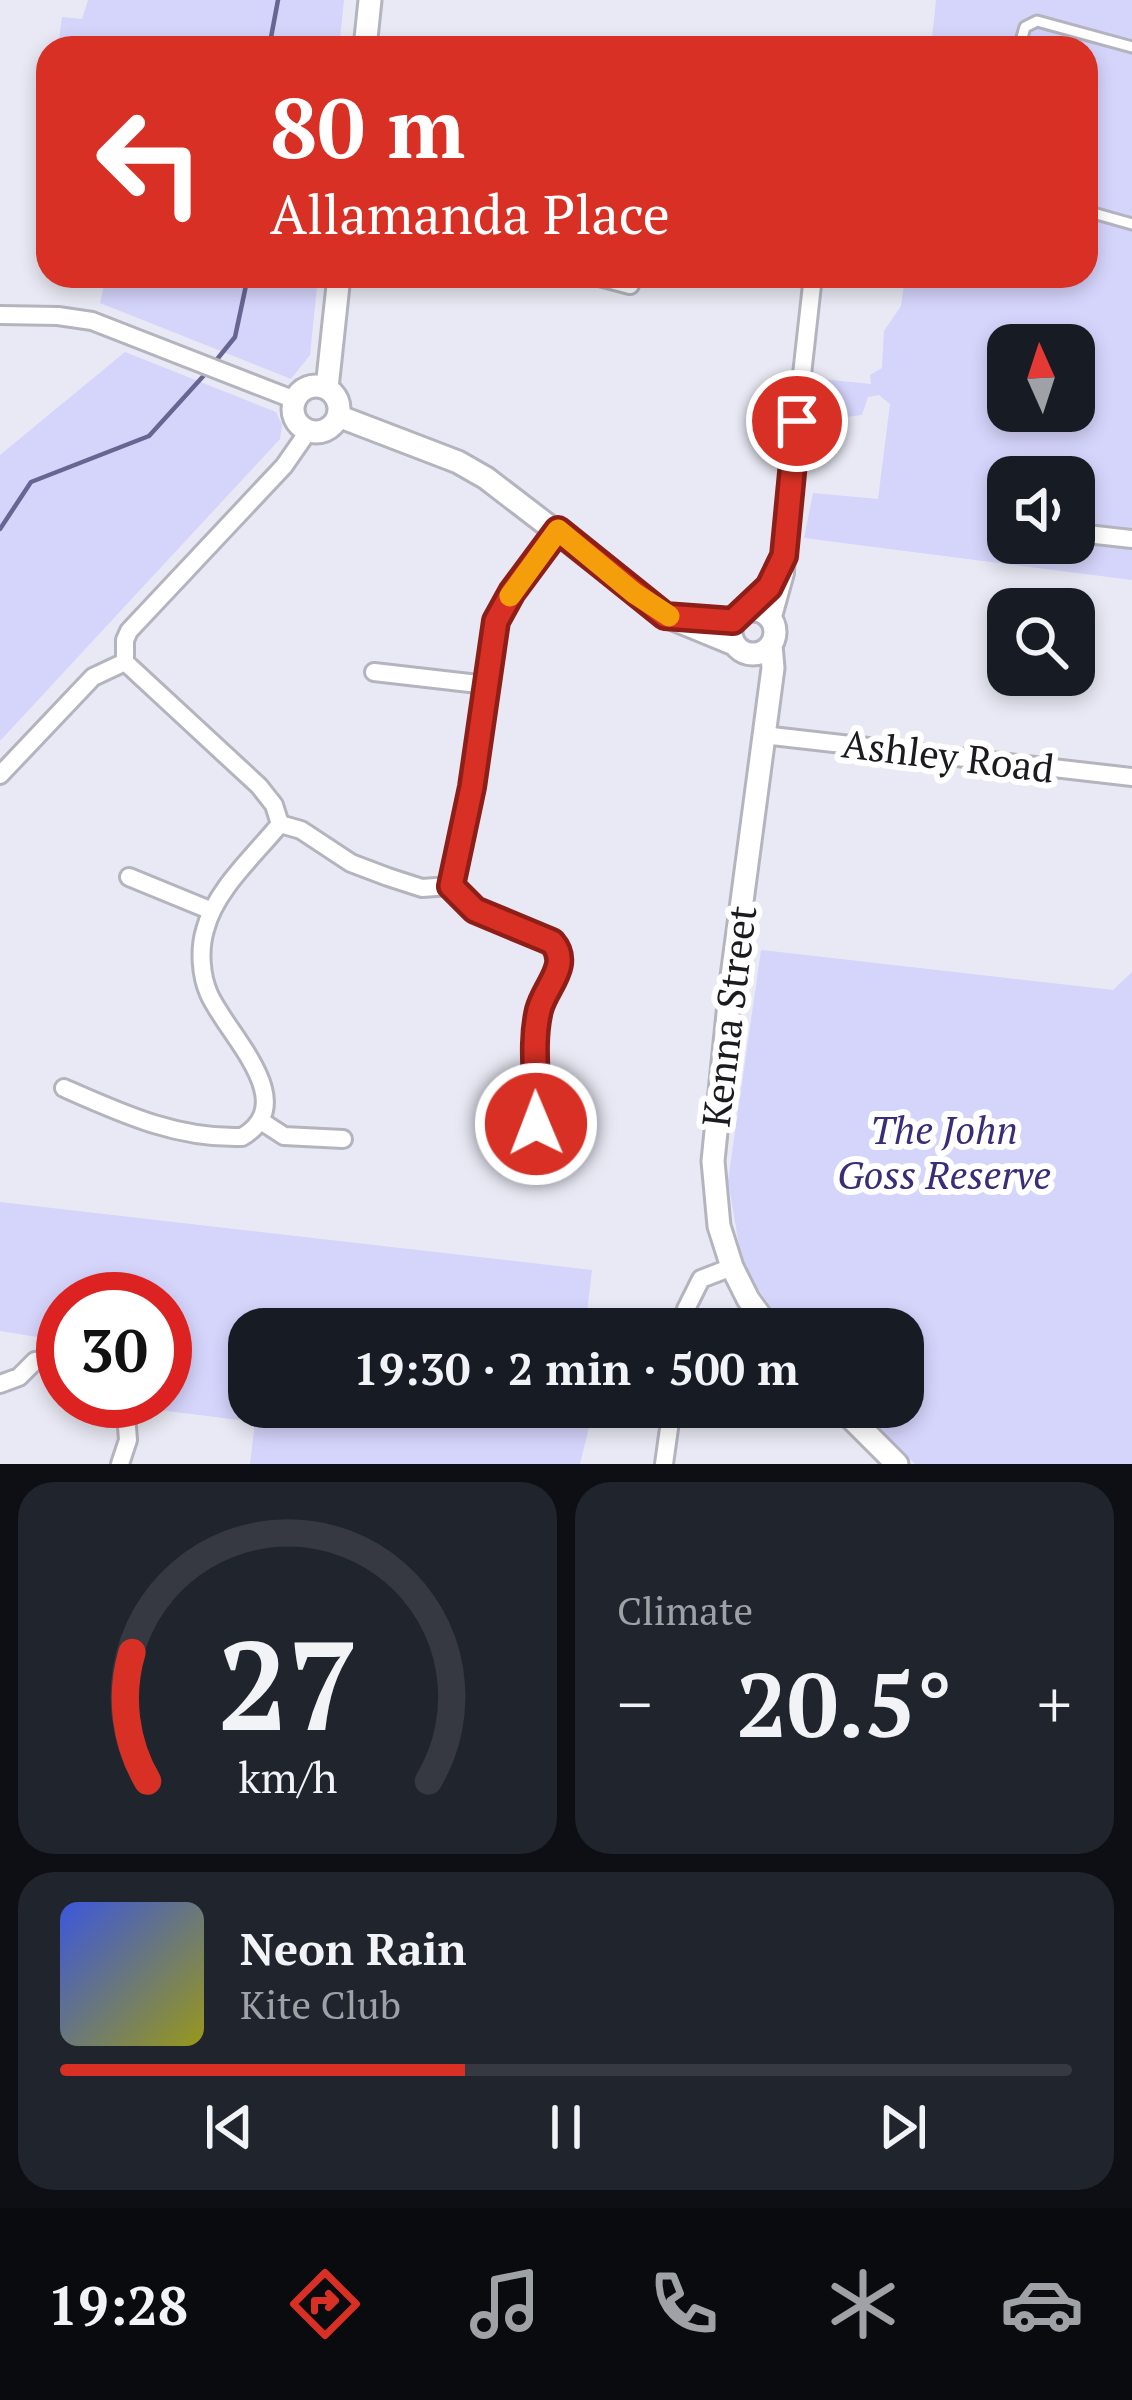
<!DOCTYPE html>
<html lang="en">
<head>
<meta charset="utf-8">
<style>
  :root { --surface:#171b24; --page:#20242c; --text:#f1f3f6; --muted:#9ea1a6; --line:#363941; --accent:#d93025 }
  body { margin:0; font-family:"PT Serif",serif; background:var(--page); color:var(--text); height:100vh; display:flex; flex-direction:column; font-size:45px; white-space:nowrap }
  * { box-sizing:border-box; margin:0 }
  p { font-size:39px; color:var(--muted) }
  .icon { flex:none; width:66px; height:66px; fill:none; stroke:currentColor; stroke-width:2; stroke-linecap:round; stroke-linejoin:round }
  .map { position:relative; height:1464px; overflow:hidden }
  .details { display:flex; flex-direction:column; gap:18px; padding:18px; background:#0d0f14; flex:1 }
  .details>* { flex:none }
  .guide { position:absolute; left:36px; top:36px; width:1062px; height:252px; border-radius:36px; box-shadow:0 6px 18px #0003; background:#d93025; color:#fff; overflow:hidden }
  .needle { width:78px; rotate:357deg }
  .fabs { position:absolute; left:987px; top:324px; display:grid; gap:24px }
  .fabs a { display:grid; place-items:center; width:108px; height:108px; border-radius:24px; background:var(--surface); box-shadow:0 6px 18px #0003; font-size:60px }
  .speed { position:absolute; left:36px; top:1272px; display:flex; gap:24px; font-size:60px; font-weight:700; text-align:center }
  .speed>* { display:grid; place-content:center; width:156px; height:156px; border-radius:50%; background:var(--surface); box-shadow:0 6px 18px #0003; line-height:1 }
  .speed .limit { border:18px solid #d22; background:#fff; color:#111 }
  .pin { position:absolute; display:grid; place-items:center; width:102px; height:102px; color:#fff; margin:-51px; border:6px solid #fff; border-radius:50%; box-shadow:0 3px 12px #0007 }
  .me { position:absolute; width:132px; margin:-66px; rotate:359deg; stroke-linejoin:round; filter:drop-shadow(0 0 9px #0008) }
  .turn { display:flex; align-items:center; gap:42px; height:252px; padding:0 36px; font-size:54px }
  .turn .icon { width:156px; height:156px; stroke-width:2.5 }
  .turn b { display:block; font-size:84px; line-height:102px }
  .big { font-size:90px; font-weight:700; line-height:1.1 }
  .details .tile { flex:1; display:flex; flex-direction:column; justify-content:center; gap:18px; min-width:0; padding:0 42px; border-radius:36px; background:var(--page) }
  .details .dial { align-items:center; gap:0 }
  .dial svg { height:312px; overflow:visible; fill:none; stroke:var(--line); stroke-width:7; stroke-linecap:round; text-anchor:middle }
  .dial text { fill:var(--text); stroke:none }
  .song { display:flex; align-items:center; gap:36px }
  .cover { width:144px; height:144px; border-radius:18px; background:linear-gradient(135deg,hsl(230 70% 55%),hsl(60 70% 35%)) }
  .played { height:12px; border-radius:6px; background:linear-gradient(90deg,var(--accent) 40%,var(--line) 40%) }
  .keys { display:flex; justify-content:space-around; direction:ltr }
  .heat { display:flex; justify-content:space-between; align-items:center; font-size:66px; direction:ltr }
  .details .tiles { flex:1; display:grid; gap:18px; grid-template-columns:1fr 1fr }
  .tile:last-child { grid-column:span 2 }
  .trip { position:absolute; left:228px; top:1308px; width:696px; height:120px; border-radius:36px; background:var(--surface); box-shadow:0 6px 18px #0003; font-weight:700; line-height:120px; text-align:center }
  .tab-bar { display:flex; height:192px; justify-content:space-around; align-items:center; background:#090b0e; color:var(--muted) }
  .tab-bar .icon { width:84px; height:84px }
  .tab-bar .selected { color:var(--accent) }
  .tab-bar b { font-size:54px; color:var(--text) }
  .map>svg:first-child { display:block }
  .green { fill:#d5d4fb; fill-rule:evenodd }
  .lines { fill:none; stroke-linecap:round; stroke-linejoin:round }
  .stream { stroke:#686592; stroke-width:4.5 }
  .service-casing { stroke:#b4b4bf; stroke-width:15 }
  .minor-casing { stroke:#b4b4bf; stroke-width:22 }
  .tertiary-casing { stroke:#b4b4bf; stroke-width:27 }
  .service { stroke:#fff; stroke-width:9 }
  .minor { stroke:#fff; stroke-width:16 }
  .tertiary { stroke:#fff; stroke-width:21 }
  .route-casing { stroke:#8d1f18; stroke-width:30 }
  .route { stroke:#d93025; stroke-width:21 }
  .slow { stroke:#f59e0b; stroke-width:21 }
  .labels { text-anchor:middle; stroke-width:12; stroke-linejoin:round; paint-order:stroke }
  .street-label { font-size:39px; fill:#1b1b1f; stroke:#fff }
  .park-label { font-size:39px; font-style:italic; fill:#3a2d78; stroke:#fff }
</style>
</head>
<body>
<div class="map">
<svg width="1132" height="1464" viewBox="0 0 1132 1464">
  <rect width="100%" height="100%" fill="#e9e9f5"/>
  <path class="green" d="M 88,0 L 344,0 L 339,48 L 58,48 L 62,17 L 82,19 Z
    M 936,0 L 1132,0 L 1132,580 L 804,538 L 813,493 L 878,499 L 890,404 L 879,395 L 868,397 L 862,415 L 846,417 L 820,401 L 822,379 L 871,384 L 870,375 L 882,368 L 884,331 L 901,306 L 905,276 L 1086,276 L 1086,48 L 931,48 ZM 1008,345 L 1074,345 L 1074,411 L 1008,411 ZM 1008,477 L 1074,477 L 1074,543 L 1008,543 Z
    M 106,276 L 318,276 L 310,355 L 291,379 L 100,303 Z
    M 125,352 L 276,412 L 282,425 L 280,439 L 0,741 L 0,455 Z
    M 761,950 L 1113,990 L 1132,972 L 1132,1464 L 915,1464 L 857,1407 L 903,1407 L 903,1329 L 787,1329 L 743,1268 L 728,1181 Z
    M 0,1202 L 592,1270 L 585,1329 L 249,1329 L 249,1407 L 594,1407 L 580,1464 L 250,1464 L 255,1422 L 143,1408 L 139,1401 L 165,1401 L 165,1299 L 63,1299 L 63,1341 L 0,1331 Z"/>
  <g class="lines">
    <path class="stream" d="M 269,48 L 278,0
      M 214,363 L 235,337 L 248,276
      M 0,529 L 31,482 L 149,436 L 207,372"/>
    <defs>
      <path id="service" d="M 1019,48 L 1025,27 L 1037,21 L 1132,47
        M 1086,211 L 1132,224"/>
      <path id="minor" d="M 596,276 L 630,285
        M 0,315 L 58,316 L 92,321 L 295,400
        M 1078,533 L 1132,539
        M 749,610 L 769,587 L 780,562
        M 772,620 L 785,573 L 788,500 L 813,276
        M 125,662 L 259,786 L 274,805 L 280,824 L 301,830 L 351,863 L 388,877 L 422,888 L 450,886
        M 374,672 L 487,685
        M 763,735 L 1132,777
        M 0,775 L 93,677 L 125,662 L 125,640 L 129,631 L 284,466 L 309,430
        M 129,877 L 212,911
        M 450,886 L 472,787 L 496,621 L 512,592 L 558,530
        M 450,886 L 475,909 L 552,942 C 572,966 545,987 539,1012 C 532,1041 537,1069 538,1098 C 538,1121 534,1144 532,1166
        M 64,1088 C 123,1114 177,1139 242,1137 C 302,1102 227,1035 209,994 C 201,976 199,950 205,930 C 215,890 254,856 280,824
        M 261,1121 L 284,1136 L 343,1139
        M 683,1329 L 686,1309 L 701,1279 L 732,1267
        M 0,1384 L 19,1377 L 35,1361 L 63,1358
        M 120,1464 L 128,1440 L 125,1401
        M 664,1464 L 672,1407"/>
      <path id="tertiary" d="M 365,48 L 370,0
        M293 409a23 23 0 1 1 46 0a23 23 0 1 1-46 0Z
        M 327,388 L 339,276
        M 338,416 L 458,462 L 486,478 L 666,616 L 734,644
        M731 632a22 22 0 1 1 44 0a22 22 0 1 1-44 0Z
        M 770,1329 L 748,1299 L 732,1267 L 719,1226 L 713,1161 L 731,984 L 773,668 L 771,645
        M 840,1407 L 897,1464"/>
    </defs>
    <use href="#service" class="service-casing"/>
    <use href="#minor" class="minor-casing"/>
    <use href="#tertiary" class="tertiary-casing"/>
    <use href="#service" class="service"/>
    <use href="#minor" class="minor"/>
    <use href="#tertiary" class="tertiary"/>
  </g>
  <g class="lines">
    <defs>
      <path id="route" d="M 536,1124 C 539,1086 530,1048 539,1010 C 545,986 572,965 552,942 L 475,910 L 451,886 L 472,787 L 496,621 L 512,592 L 558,530 L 665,616 L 733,621 L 769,587 L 784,556 L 797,421"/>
    </defs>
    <use href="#route" class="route-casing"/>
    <use href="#route" class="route"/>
    <path class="slow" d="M 510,596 L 558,530 L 634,593 L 669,616"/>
  </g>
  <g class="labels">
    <g class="street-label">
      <text transform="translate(948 756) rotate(7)" y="14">Ashley Road</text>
      <text transform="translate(729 1016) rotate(-83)" y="14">Kenna Street</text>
    </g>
    <g class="park-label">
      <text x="944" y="1144">The John<tspan x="944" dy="45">Goss Reserve</tspan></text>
    </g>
  </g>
</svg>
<div class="fabs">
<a><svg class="needle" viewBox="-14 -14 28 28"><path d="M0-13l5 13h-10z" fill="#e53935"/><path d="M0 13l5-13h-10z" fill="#9ea1a6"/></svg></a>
<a><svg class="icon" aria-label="sound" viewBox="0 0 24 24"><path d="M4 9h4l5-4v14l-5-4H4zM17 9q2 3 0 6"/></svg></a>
<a><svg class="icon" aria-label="search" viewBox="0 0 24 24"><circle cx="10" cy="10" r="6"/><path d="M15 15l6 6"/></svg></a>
</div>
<div class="speed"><div class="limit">30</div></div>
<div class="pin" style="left:797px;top:421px;background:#d93025"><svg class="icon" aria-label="arrive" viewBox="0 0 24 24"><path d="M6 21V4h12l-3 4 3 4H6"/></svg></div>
<svg class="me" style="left:536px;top:1124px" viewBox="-20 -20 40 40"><circle r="17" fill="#d93025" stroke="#fff" stroke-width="3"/><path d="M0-11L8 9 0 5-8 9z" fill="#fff"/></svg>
<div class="trip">19:30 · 2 min · 500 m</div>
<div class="guide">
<div class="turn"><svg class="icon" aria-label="left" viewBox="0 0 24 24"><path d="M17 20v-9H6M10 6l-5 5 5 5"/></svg><div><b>80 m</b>Allamanda Place</div></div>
</div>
</div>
<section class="details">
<div class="tiles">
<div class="tile dial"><svg viewBox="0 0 100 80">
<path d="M14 69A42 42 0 1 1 86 69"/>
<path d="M14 69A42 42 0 0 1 10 36" stroke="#d93025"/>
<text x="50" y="56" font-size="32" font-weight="700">27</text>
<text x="50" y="72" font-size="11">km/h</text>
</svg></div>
<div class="tile"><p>Climate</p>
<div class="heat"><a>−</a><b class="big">20.5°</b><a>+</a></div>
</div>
<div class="tile">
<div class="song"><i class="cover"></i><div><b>Neon Rain</b><p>Kite Club</p></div></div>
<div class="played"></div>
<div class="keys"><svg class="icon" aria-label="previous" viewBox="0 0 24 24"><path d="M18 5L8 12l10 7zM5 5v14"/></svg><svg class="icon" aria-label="pause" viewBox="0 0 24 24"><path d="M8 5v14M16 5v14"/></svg><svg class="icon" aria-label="next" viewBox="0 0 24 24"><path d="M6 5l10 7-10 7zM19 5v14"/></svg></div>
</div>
</div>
</section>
<nav class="tab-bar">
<b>19:28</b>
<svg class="icon selected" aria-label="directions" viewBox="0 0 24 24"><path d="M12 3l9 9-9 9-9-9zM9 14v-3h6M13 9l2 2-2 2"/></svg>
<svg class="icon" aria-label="music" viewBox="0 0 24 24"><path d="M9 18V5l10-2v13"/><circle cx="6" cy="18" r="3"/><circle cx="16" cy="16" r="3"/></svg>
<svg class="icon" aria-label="phone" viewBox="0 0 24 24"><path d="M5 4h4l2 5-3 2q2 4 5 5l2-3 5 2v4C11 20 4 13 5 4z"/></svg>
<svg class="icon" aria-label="climate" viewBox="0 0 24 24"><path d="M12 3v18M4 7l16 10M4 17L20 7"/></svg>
<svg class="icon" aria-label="car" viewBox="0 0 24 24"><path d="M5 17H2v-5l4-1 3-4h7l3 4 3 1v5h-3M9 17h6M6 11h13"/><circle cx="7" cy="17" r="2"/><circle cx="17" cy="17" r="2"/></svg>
</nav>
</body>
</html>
